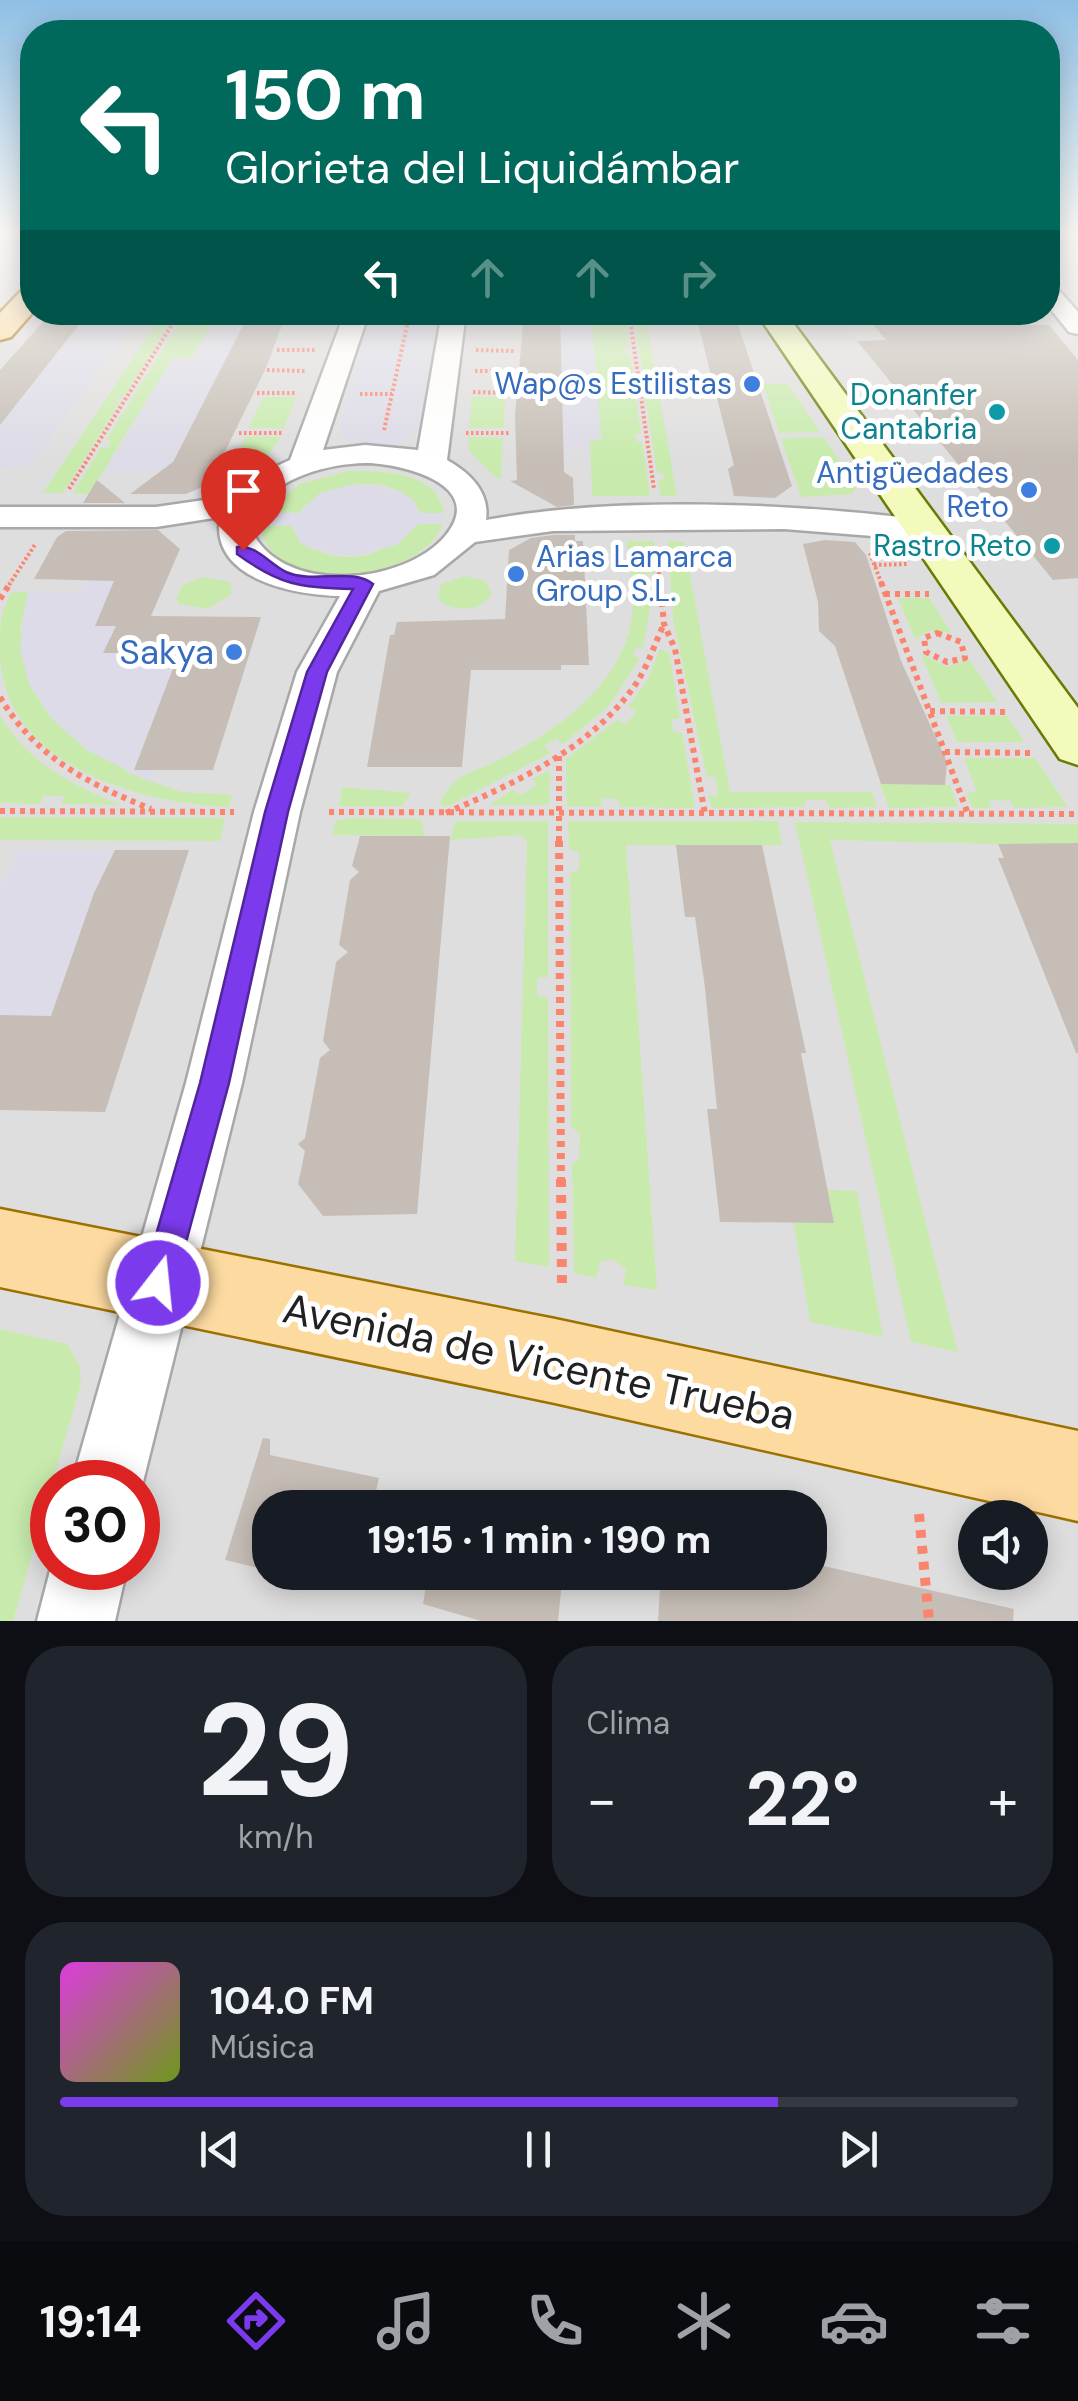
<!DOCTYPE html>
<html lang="es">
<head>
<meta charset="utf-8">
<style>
  :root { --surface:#171b24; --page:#20242c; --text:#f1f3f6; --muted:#9ea1a6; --line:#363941; --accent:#7c3aed }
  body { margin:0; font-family:"DM Sans",sans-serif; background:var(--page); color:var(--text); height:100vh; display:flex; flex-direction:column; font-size:38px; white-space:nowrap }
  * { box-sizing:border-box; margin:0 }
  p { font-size:32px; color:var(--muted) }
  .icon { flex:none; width:55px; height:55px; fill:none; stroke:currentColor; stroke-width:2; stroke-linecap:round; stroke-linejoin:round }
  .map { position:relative; height:1621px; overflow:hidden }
  .panel { display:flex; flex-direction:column; gap:25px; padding:25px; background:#0d0f14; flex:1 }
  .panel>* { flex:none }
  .guide { position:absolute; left:20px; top:20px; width:1040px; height:305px; border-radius:40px; box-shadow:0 5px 25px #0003; background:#00695c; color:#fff; overflow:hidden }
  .buttons { position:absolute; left:958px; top:1500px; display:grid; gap:20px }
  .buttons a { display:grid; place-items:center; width:90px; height:90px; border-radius:50%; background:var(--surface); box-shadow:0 5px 25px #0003; font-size:50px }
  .speed { position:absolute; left:30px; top:1460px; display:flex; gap:20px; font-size:50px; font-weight:700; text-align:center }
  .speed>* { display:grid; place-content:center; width:130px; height:130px; border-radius:50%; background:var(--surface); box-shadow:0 5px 25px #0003; line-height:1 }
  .speed .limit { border:15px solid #d22; background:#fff; color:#111 }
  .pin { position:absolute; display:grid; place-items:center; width:85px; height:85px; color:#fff; margin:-102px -42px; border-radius:50% 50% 50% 0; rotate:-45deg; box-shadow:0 0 10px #0007 }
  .pin .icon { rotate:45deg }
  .me { position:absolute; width:110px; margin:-55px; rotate:16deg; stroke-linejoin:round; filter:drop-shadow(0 0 8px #0008) }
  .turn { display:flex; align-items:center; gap:35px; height:210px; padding:0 40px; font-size:45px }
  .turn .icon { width:130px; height:130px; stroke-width:2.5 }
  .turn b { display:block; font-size:70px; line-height:85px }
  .lanes { display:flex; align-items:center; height:95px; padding:0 40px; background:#0003; justify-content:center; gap:50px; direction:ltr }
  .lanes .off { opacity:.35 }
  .big { font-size:75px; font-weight:800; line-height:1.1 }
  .panel .card { flex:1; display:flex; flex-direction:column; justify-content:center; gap:15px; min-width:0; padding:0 35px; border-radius:40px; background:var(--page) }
  .panel .dial { align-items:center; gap:0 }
  .dial b { font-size:130px; line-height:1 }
  .song { display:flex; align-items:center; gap:30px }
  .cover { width:120px; height:120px; border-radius:15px; background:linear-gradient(135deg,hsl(300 70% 55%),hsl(80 70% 35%)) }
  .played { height:10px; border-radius:5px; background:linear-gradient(90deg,var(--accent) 75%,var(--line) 75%) }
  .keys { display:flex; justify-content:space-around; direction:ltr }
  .heat { display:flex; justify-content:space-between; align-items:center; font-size:55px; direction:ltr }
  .panel .tiles { flex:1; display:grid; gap:25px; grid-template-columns:1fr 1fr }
  .card:last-child { grid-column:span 2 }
  .trip { position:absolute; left:252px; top:1490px; width:575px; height:100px; border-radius:40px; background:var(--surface); box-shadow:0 5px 25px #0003; font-weight:800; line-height:100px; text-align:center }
  .tab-bar { display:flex; height:160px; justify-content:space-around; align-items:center; background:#090b0e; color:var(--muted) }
  .tab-bar .icon { width:70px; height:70px }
  .tab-bar .active { color:var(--accent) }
  .tab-bar b { font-size:45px; color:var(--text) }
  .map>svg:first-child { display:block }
  .residential { fill:#dfdede; fill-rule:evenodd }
  .grass { fill:#c8ebad }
  .parking { fill:#e1e1e1 }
  .plaza { fill:#dcdbe7 }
  .building { fill:#c6beb6 }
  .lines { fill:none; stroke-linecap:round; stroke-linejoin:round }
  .minor-casing { stroke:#a8a8a8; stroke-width:5 }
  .secondary-casing { stroke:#687b04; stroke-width:5 }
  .primary-casing { stroke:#9d7100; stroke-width:5 }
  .path-far3 { stroke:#fb846e; stroke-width:4; stroke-dasharray:2.5 2.5; stroke-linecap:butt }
  .path-far2 { stroke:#fb846e; stroke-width:6; stroke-dasharray:5 5; stroke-linecap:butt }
  .path-far1 { stroke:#fb846e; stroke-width:8; stroke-dasharray:6 6; stroke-linecap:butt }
  .path { stroke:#fb846e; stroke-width:10; stroke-dasharray:8 8; stroke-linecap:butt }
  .minor { fill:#fff; fill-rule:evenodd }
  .secondary { fill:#f4fabc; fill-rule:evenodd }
  .primary { fill:#fddaa0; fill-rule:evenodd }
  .route { fill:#7c3aed; stroke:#51269a; stroke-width:2.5 }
  .shop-dot { fill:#3f7fe0; stroke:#fff; stroke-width:4 }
  .culture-dot { fill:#0f9aa8; stroke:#fff; stroke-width:4 }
  .labels { text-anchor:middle; stroke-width:10; stroke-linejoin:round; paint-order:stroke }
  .far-shop-label { font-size:30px; fill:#366cbe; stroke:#fff; text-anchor:end }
  .far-culture-label { font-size:30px; fill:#0d838f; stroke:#fff; text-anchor:end }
  .shop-label { font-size:35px; fill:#366cbe; stroke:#fff; text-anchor:end }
  .near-street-label { font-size:42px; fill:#212121; stroke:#fff }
</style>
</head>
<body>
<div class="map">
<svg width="1078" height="1621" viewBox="0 0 1078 1621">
  <rect width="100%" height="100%" fill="#f1eee7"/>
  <path class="residential" d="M 0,233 L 32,233 L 32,312 L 1048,312 L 1048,233 L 1078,233 L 1078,1621 L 0,1621 ZM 52,1482 L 138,1482 L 138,1568 L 52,1568 ZM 270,1508 L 810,1508 L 810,1572 L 270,1572 ZM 975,1518 L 1030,1518 L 1030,1572 L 975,1572 Z"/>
  <path class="grass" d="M 164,312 L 177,313 L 167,321 L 171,322 L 124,396 L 114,401 L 120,402 L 63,493 L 43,493 Z
    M 186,313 L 218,313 L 192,358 L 173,358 L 89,494 L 73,493 L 101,448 L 108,447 L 112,441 L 106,440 Z
    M 591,313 L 624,313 L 629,349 L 624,349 L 624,353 L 630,354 L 641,434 L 635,434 L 636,441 L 642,442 L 650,496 L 592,496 L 590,440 L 601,439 Z
    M 633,313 L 645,313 L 677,496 L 661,496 L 658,480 L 664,479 L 663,473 L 657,473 L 645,396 L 650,395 L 650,389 L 645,389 L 634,319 L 638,318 Z
    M 763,384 L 788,384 L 820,432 L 779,433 Z
    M 263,397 L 296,397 L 284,428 L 249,428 Z
    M 472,397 L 505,397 L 504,428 L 469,428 Z
    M 245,437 L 281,437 L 270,452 L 227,481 Z
    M 468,437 L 503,438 L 501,477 L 497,479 L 469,451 Z
    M 824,437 L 856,487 L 852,494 L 801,497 L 781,438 Z
    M 349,471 C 382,471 438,471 444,513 L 419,513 C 387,465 346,487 304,506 L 300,513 L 265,512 L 300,484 Z
    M 418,524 L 443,524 C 422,584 268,598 261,526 L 293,526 C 304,554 349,565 377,551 C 391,544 405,533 418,524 Z
    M 627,541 L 654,541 L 654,574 L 644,574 L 644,585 L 654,586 L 643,648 L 636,647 L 633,656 L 640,658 L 609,706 L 563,744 L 556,739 L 544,746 L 551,753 L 446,807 L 440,803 C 454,773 470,774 499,760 C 558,731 632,678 633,603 C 634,583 629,562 627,541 Z
    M 668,541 L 684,542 L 730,792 L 872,792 L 877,807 L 829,808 L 826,800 L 805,800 L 805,807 L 712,808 L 708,796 L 718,795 L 715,777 L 707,777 L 673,619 Z
    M 466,576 L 485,581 L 492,593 C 482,612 459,612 442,603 L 438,597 L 441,584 Z
    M 203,577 L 230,582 L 232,594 L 207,609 L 179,604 L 176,598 L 183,585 Z
    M 12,592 L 28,592 L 20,630 L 129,773 L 181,792 L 232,795 L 229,807 C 136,803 0,764 0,650 C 0,627 0,611 12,592 Z
    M 898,598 L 929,598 L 952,633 L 931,630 L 915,639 Z
    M 660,649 L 669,652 L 680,719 L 672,719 L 673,732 L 682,733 L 695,808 L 620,807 L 618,799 L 602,798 L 601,807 L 567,806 L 566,759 L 617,720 L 626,724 L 636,712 L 628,707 L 647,681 Z
    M 921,654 L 947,667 L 969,659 L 998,702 L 941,703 Z
    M 0,716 C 30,764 70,784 121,805 L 61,804 L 64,796 L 44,796 L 40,804 L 0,803 Z
    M 946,716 L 1007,716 L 1025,742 L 957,742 Z
    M 964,758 L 1035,758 L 1068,807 L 1014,808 L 1011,801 L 989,800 L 991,808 L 972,808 L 966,793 L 977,792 Z
    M 550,770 L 549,805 L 489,805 L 512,790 L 522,795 L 537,785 L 532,779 Z
    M 880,784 L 950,785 L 958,807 L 889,808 Z
    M 342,787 L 411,793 L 402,806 L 339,806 Z
    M 0,817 L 225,818 L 220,841 L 0,840 Z
    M 350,818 L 421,819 L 425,836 L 332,835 L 336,821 Z
    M 456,821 L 548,821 L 548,977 L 537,978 L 537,996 L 548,997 L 549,1267 L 515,1261 L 527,841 L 521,835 L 450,840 Z
    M 568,821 L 778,821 L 782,845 L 626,845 L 657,1290 L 623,1285 L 626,1270 L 613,1259 L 600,1262 L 596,1278 L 574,1273 L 572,1164 L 579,1159 L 580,1134 L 571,1126 L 570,873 L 579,870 L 579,852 L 569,849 Z
    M 795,822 L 1078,824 L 1078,846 L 830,840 L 958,1352 L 911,1342 Z
    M 828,1190 L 857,1191 L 883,1337 L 810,1322 L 793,1220 L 834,1223 Z
    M 0,1329 L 67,1344 L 80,1367 L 81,1383 L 13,1621 L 0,1621 Z"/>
  <path class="parking" d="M 820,313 L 1026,313 L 1041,331 L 857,341 L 836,315 Z"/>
  <path class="plaza" d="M 89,313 L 139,313 L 31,465 L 0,468 L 0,425 Z
    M 218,313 L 250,313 L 168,470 L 105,471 L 173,358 L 192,358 Z
    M 373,313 L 439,313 L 417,429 L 394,444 L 368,446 L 347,440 L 339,427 Z
    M 560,313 L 591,313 L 601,440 L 590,440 L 589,450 L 564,450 Z
    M 354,484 L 400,491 L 414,501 L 420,513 L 444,513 L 443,524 L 418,524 L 397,545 L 350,556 L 312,549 L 300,543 L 292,526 L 261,526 L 265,512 L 300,513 L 320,493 Z
    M 118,572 L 95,625 L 116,626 L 104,653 L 184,648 L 178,702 L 160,702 L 134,770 L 156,768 L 150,782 L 87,750 L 52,719 L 29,684 L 20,648 L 28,592 L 79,592 L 87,578 Z
    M 18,850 L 115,850 L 50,1016 L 0,1015 L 0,887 Z"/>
  <path class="building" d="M 52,312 L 89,312 L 0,425 L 0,370 Z
    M 250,312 L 287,312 L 266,368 L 209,484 L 186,494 L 130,494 L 173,462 Z
    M 524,312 L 560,312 L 564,472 L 573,478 L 574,505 L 557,507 L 510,481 L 517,480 L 515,416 Z
    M 695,312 L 733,312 L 736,319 L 792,486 L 775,498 L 734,496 L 728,469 L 734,465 Z
    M 863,312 L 984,312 L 984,325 L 1049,325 L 1078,360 L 1078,578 L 1053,580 L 857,341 L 886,340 Z
    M 97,480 L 125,503 L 83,503 Z
    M 158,530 L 180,549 L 151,616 L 261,617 L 213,770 L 134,770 L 179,653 L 103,653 L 116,626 L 95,626 L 114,581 L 34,579 L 57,537 L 66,531 Z
    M 553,535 L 575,535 L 575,541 L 583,541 L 589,665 L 561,665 L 561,670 L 471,670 L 462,767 L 367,767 L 390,635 L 394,635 L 397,622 L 505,619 L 509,550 L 531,538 Z
    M 825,540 L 855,542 L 866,555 L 901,661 L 947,762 L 945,785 L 881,784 L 835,646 L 819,631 L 818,602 L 803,544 Z
    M 360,836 L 450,836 L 417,1214 L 323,1216 L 298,1184 L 305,1151 L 298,1144 L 305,1138 L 320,1058 L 330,1050 L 323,1041 L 336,962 L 348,952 L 339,945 L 350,880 L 359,872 L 352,866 Z
    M 1078,843 L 1078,1053 L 1076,1053 L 998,858 L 1004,858 L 998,844 Z
    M 676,845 L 762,845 L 806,1053 L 801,1053 L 834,1223 L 720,1222 L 707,1109 L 717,1109 L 705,988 L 695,917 L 685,917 Z
    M 115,850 L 189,850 L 105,1112 L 0,1110 L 0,1015 L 51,1016 L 94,893 Z
    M 263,1438 L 270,1439 L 270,1455 L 379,1478 L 372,1508 L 270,1508 L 270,1571 L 225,1560 Z
    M 810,1563 L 1014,1609 L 1013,1621 L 658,1621 L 661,1572 L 810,1572 Z
    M 428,1572 L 563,1572 L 558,1621 L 481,1621 L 423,1604 Z"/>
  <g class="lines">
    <defs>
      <path id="minor" d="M 1048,233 L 1078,233 L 1078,240 L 1048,240 Z
        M 1048,285 L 1056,287 L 1078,312 L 1078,334 L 1069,332 L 1048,306 Z
        M 345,312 L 369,312 L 323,450 L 365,445 L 418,450 L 442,312 L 466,312 L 447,460 C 470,473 490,492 486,520 C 614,496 794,503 923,520 L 935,523 L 940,530 L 935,537 L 923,540 L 784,529 L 553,531 L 475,542 L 434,575 L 379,591 L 337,672 L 300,812 L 242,1083 L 138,1502 L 138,1482 L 72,1482 L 186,1083 L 254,812 L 297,672 L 340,596 C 296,595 209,580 220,517 L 156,527 L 0,527 L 0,507 L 156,507 L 232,496 L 255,476 L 290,460 ZM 365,463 C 398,463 488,483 446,535 C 404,586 280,596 251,529 C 257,482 323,464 365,463 Z
        M 52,1563 L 52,1568 L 127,1568 L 115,1621 L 37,1621 Z"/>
      <path id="secondary" d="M 756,312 L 785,312 L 1078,708 L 1078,765 L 1060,759 Z"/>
      <path id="primary" d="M 32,290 L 33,312 L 11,337 L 0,340 L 0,313 L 20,292 Z
        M 0,1209 L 555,1319 L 1078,1431 L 1078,1521 L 555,1403 L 0,1287 Z"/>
    </defs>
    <use href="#minor" class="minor-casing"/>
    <use href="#secondary" class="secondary-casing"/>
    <use href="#primary" class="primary-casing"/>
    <path class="path-far3" d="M 629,312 L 654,489
      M 479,314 L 518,314
      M 293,315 L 326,314
      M 277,350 L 316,350
      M 476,350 L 515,351
      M 267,370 L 306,371
      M 475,371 L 514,371
      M 473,392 L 512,393
      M 257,393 L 295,393
      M 360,394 L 392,394
      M 384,430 L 410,312
      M 239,433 L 283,433
      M 466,433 L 509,433
      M 69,489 L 180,312
      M 657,547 L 660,585
      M 870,553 L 882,585
      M 874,565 L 908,564
      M 9,585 L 36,543"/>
    <path class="path-far2" d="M 660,582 L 664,624 L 675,649 L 705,814
      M 881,582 L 968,814
      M 885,594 L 929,594
      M 0,599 L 11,582
      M 937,633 L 961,642 L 965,658 L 947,662 L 926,652 L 924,638 Z
      M 0,697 C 36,758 87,783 151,809
      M 930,711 L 1009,712
      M 945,752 L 1034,753
      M 559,756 L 559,843
      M 0,811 L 234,812
      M 329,812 L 1078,814
      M 446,813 C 515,783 588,750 633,688 C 647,669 654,645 664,624"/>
    <path class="path-far1" d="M 559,841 L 561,1181"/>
    <path class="path" d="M 561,1179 L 562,1284
      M 919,1514 L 929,1621"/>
    <use href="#minor" class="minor"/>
    <use href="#secondary" class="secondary"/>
    <use href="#primary" class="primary"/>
  </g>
  <linearGradient id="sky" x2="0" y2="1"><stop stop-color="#8ebfe4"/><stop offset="0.51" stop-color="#f9f7f4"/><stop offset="1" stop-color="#f9f7f4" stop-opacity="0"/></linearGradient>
  <rect width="1078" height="460" fill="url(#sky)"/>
  <path class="route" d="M 237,547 C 256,544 269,564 286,572 C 312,584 353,567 373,584 L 327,672 L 288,812 L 229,1083 L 175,1283 L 170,1295 L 158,1300 L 147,1295 L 142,1283 L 200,1083 L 265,812 L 307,672 L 353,589 C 300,588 280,585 237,554 Z"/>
  <g class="shop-dot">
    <circle cx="752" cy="384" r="10"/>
    <circle cx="1029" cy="490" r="10"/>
    <circle cx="516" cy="574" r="10"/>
    <circle cx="234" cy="652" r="10"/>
  </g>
  <g class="culture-dot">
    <circle cx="997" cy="412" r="10"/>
    <circle cx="1052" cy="546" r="10"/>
  </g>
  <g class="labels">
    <g class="far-shop-label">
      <text x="732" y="394">Wap@s Estilistas</text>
      <text x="1009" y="483">Antigüedades<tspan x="1009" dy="34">Reto</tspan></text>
      <text x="536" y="567" text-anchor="start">Arias Lamarca<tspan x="536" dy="34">Group S.L.</tspan></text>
    </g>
    <g class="far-culture-label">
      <text x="977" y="405">Donanfer<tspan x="977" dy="34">Cantabria</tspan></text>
      <text x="1032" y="556">Rastro Reto</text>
    </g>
    <g class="shop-label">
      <text x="214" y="664">Sakya</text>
    </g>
    <g class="near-street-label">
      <text transform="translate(539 1361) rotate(12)" y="15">Avenida de Vicente Trueba</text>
    </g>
  </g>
</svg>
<div class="buttons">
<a><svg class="icon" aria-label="sound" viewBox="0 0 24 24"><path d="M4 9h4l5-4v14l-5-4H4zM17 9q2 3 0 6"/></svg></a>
</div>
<div class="speed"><div class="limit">30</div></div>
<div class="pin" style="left:243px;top:550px;background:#d93025"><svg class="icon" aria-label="arrive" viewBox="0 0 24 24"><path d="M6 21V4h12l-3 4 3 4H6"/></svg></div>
<svg class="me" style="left:158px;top:1283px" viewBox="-20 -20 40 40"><circle r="17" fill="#7c3aed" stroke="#fff" stroke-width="3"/><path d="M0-11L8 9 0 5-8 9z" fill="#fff"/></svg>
<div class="trip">19:15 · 1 min · 190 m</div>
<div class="guide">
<div class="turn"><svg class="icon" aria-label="left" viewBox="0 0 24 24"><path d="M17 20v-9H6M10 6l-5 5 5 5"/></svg><div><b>150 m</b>Glorieta del Liquidámbar</div></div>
<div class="lanes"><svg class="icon" aria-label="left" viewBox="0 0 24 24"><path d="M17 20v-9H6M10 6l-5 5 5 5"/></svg><svg class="icon off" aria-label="ahead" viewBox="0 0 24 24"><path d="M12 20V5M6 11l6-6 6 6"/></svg><svg class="icon off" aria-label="ahead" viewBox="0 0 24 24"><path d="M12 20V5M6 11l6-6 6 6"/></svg><svg class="icon off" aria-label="right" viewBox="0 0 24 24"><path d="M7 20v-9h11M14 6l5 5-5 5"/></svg></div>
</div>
</div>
<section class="panel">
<div class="tiles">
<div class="card dial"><b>29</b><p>km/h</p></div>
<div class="card"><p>Clima</p>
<div class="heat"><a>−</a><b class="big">22°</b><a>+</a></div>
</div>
<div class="card">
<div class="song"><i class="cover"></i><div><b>104.0 FM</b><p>Música</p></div></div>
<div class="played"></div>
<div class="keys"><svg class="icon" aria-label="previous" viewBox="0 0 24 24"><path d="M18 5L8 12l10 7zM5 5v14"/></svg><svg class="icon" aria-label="pause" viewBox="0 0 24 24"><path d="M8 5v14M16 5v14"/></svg><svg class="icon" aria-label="next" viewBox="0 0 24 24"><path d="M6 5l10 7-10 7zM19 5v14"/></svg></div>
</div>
</div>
</section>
<nav class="tab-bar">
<b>19:14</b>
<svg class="icon active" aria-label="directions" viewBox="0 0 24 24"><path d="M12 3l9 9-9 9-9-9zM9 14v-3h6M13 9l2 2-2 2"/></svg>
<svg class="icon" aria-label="music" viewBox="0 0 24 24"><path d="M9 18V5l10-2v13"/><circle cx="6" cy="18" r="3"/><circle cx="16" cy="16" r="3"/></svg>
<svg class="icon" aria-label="phone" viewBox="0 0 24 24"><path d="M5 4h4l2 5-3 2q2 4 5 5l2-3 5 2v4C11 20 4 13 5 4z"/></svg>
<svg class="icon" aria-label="climate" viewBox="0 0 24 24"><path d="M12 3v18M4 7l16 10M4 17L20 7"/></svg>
<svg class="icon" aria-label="car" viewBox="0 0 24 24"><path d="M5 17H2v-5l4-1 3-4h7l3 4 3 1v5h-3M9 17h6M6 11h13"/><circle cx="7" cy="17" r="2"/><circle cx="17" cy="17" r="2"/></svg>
<svg class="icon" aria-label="filters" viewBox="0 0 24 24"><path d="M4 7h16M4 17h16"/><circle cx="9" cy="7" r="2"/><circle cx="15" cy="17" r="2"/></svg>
</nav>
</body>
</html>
